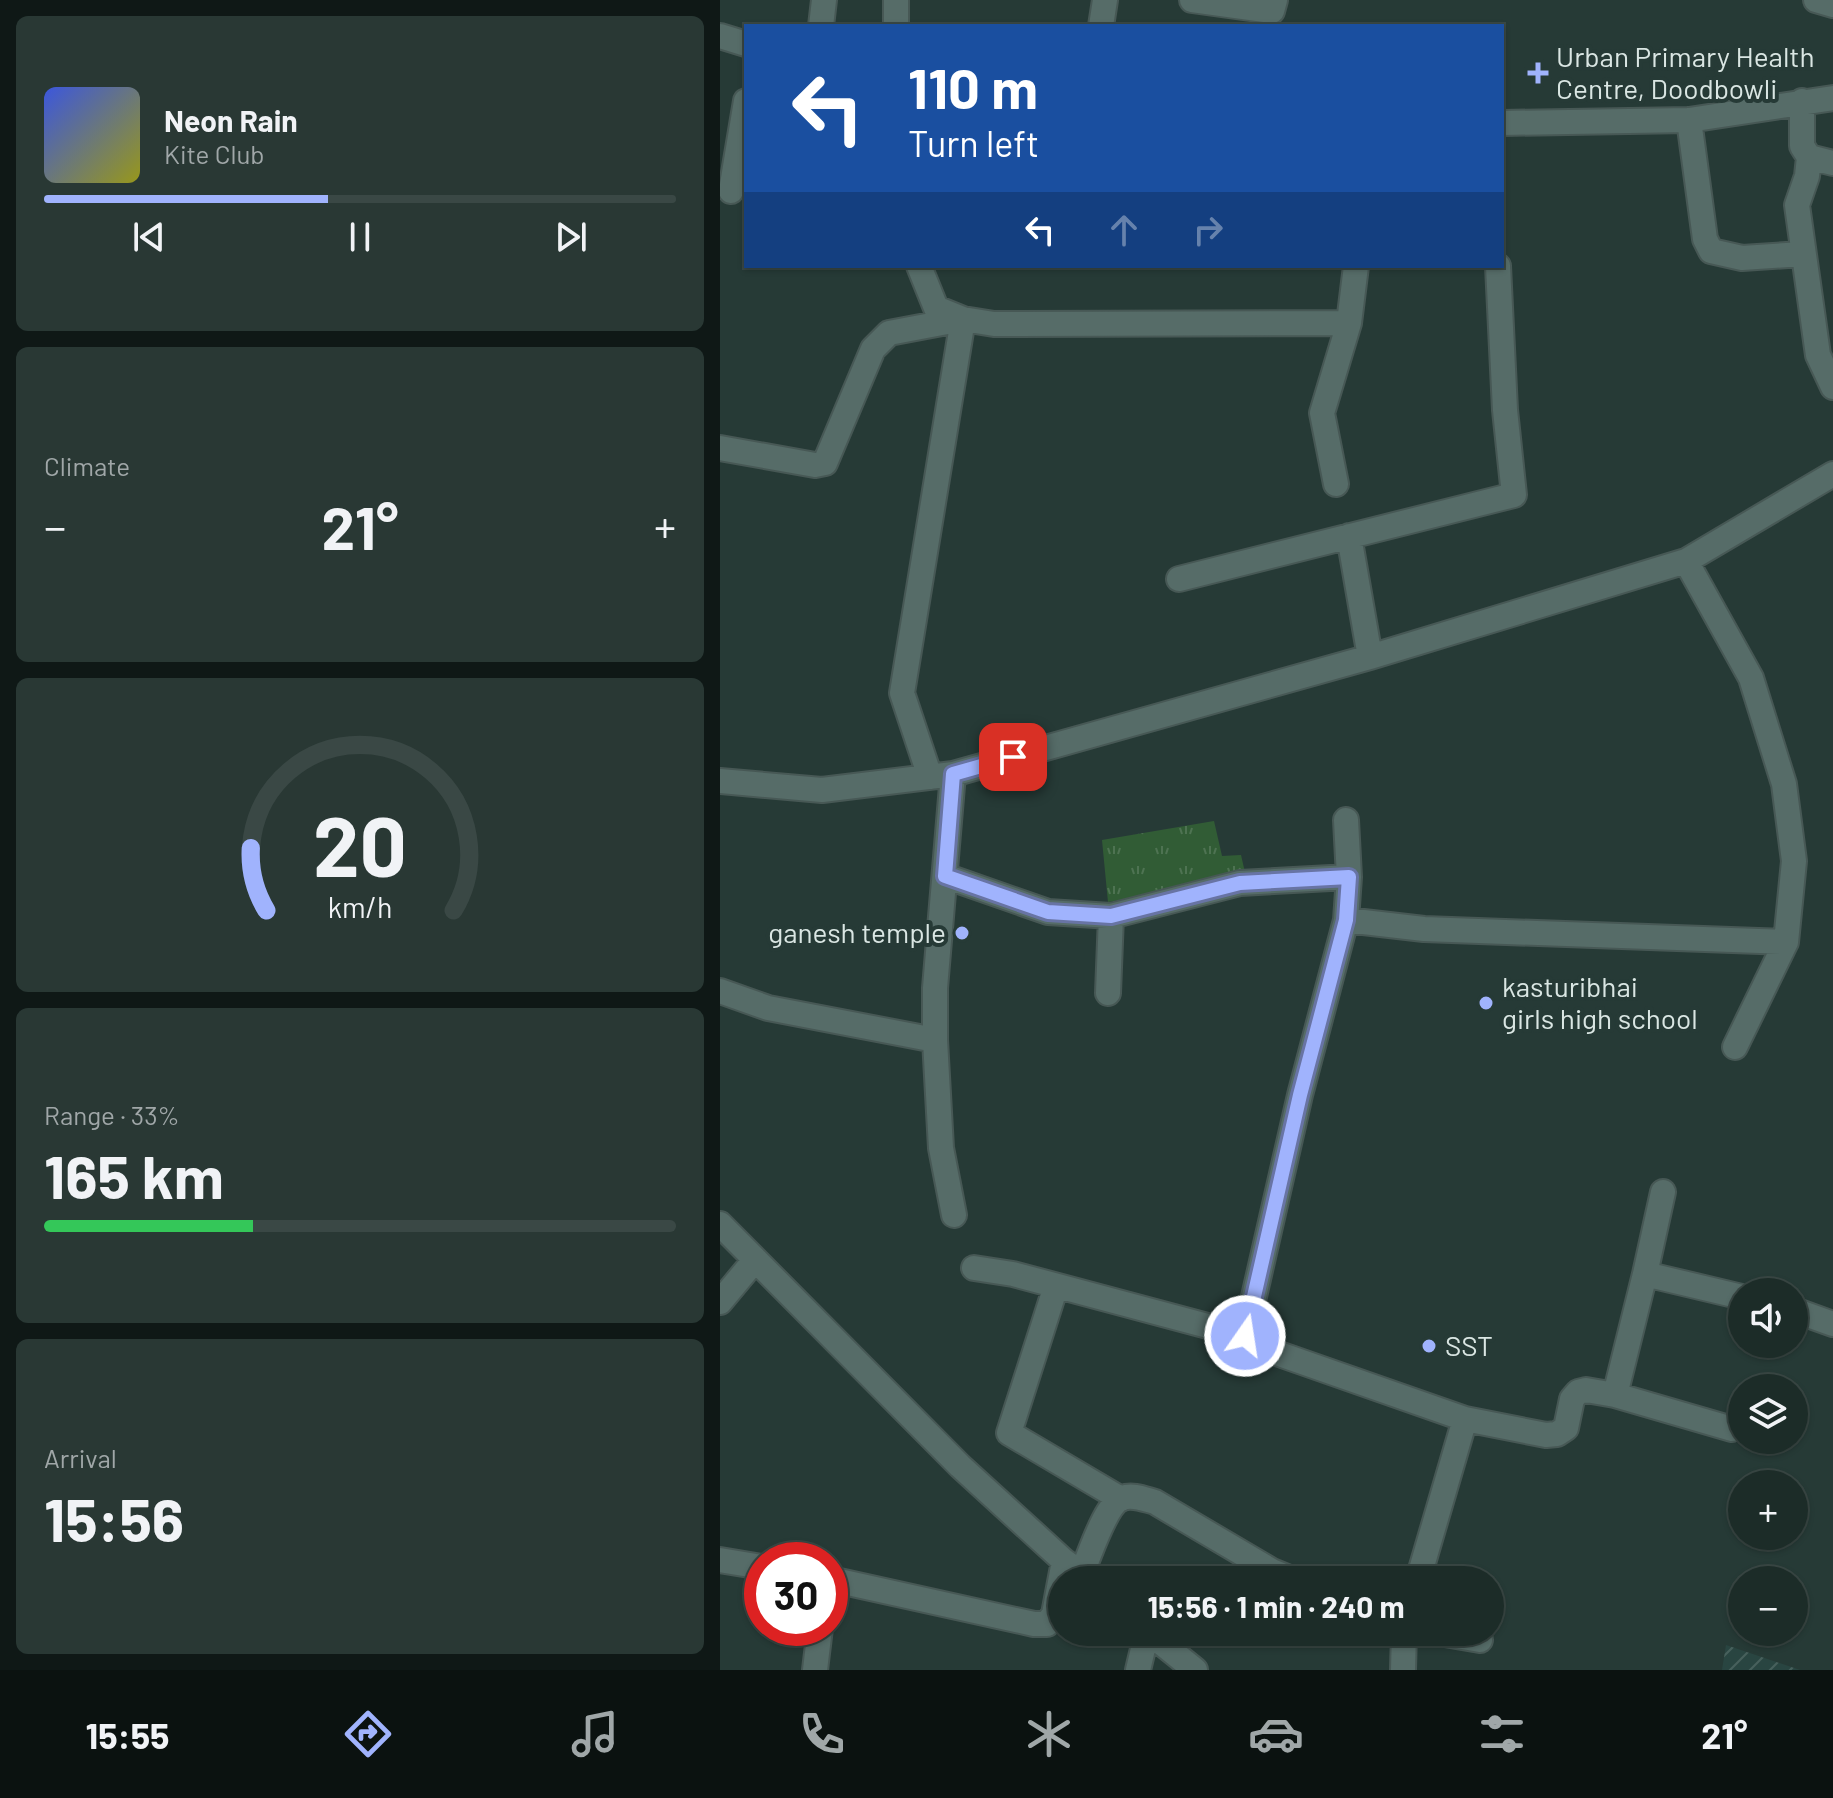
<!DOCTYPE html>
<html lang="en">
<head>
<meta charset="utf-8">
<style>
  :root { --surface:#1c2c28; --page:#293834; --text:#f1f3f6; --muted:#a0a7a8; --line:#3a4845; --accent:#a0b3fd }
  body { margin:0; font-family:Barlow,sans-serif; background:var(--page); color:var(--text); height:100vh; display:flex; flex-direction:column; font-size:30px; white-space:nowrap }
  * { box-sizing:border-box; margin:0 }
  p { font-size:26px; color:var(--muted) }
  .icon { flex:none; width:44px; height:44px; fill:none; stroke:currentColor; stroke-width:2; stroke-linecap:round; stroke-linejoin:round }
  .map { position:relative; flex:1; overflow:hidden }
  .panel { display:flex; flex-direction:column; gap:16px; padding:16px; background:#0f1816; width:720px }
  .panel>* { flex:none }
  .hud { position:absolute; left:24px; top:24px; width:760px; height:244px; border-radius:0px; box-shadow:0 2px 6px #0004,0 0 0 2px var(--line); background:#1a4fa0; color:#fff; overflow:hidden }
  .controls { position:absolute; left:1008px; top:1278px; display:grid; gap:16px }
  .controls a { display:grid; place-items:center; width:80px; height:80px; border-radius:50%; background:var(--surface); box-shadow:0 2px 6px #0004,0 0 0 2px var(--line); font-size:40px }
  .speed { position:absolute; left:24px; top:1542px; display:flex; gap:16px; font-size:40px; font-weight:700; text-align:center }
  .speed>* { display:grid; place-content:center; width:104px; height:104px; border-radius:50%; background:var(--surface); box-shadow:0 2px 6px #0004,0 0 0 2px var(--line); line-height:1 }
  .speed .limit { border:12px solid #d22; background:#fff; color:#111 }
  .pin { position:absolute; display:grid; place-items:center; width:68px; height:68px; color:#fff; margin:-34px; border-radius:16px; box-shadow:0 4px 12px #0006 }
  .me { position:absolute; width:88px; margin:-44px; rotate:13deg; stroke-linejoin:round; filter:drop-shadow(0 0 6px #0008) }
  .turn { display:flex; align-items:center; gap:28px; height:168px; padding:0 32px; font-size:36px }
  .turn .icon { width:104px; height:104px; stroke-width:2.5 }
  .turn b { display:block; font-size:56px; line-height:68px }
  .lanes { display:flex; align-items:center; height:76px; padding:0 32px; background:#0003; justify-content:center; gap:40px; direction:ltr }
  .lanes .off { opacity:.35 }
  .big { font-size:60px; font-weight:700; line-height:1.1 }
  .panel .card { flex:1; display:flex; flex-direction:column; justify-content:center; gap:12px; min-width:0; padding:0 28px; border-radius:12px; background:var(--page) }
  .panel .dial { align-items:center; gap:0 }
  .dial svg { height:208px; overflow:visible; fill:none; stroke:var(--line); stroke-width:7; stroke-linecap:round; text-anchor:middle }
  .dial text { fill:var(--text); stroke:none }
  .song { display:flex; align-items:center; gap:24px }
  .cover { width:96px; height:96px; border-radius:12px; background:linear-gradient(135deg,hsl(230 70% 55%),hsl(60 70% 35%)) }
  .played { height:8px; border-radius:4px; background:linear-gradient(90deg,var(--accent) 45%,var(--line) 45%) }
  .keys { display:flex; justify-content:space-around; direction:ltr }
  .heat { display:flex; justify-content:space-between; align-items:center; font-size:44px; direction:ltr }
  .charge { height:12px; border-radius:6px; background:linear-gradient(90deg,#34c759 33%,var(--line) 0) }
  .trip { position:absolute; left:328px; top:1566px; width:456px; height:80px; border-radius:40px; background:var(--surface); box-shadow:0 2px 6px #0004,0 0 0 2px var(--line); font-weight:700; line-height:80px; text-align:center }
  .tab-bar { display:flex; height:128px; justify-content:space-around; align-items:center; background:#0b1210; color:var(--muted) }
  .tab-bar .icon { width:56px; height:56px }
  .tab-bar .on { color:var(--accent) }
  .tab-bar b { font-size:36px; color:var(--text) }
  main { display:flex; flex:1; min-height:0 }
  .map>svg:first-child { display:block }
  .industrial { fill:url(#industrial-furrows) }
  .park { fill:url(#park-tufts) }
  .lines { fill:none; stroke-linecap:round; stroke-linejoin:round }
  .street-casing { stroke:#475855; stroke-width:28 }
  .street { stroke:#566c68; stroke-width:24 }
  .route-casing { stroke:#6874a4; stroke-width:20 }
  .route { stroke:#a0b3fd; stroke-width:14 }
  .poi-dot { fill:#a0b3fd; stroke:#263a36; stroke-width:3 }
  .labels { text-anchor:middle; stroke-width:8; stroke-linejoin:round; paint-order:stroke }
  .poi-label { font-size:28px; fill:#dae6e3; stroke:#263a36; text-anchor:start }
</style>
</head>
<body>
<main>
<section class="panel">
<div class="card">
<div class="song"><i class="cover"></i><div><b>Neon Rain</b><p>Kite Club</p></div></div>
<div class="played"></div>
<div class="keys"><svg class="icon" aria-label="previous" viewBox="0 0 24 24"><path d="M18 5L8 12l10 7zM5 5v14"/></svg><svg class="icon" aria-label="pause" viewBox="0 0 24 24"><path d="M8 5v14M16 5v14"/></svg><svg class="icon" aria-label="next" viewBox="0 0 24 24"><path d="M6 5l10 7-10 7zM19 5v14"/></svg></div>
</div>
<div class="card"><p>Climate</p>
<div class="heat"><a>−</a><b class="big">21°</b><a>+</a></div>
</div>
<div class="card dial"><svg viewBox="0 0 100 80">
<path d="M14 69A42 42 0 1 1 86 69"/>
<path d="M14 69A42 42 0 0 1 8 45" stroke="#a0b3fd"/>
<text x="50" y="56" font-size="32" font-weight="700">20</text>
<text x="50" y="72" font-size="11">km/h</text>
</svg></div>
<div class="card"><p>Range · 33%</p><b class="big">165 km</b><div class="charge"></div></div>
<div class="card"><p>Arrival</p><b class="big">15:56</b></div>
</section>
<div class="map">
<svg width="1113" height="1670" viewBox="0 0 1113 1670">
  <defs>
    <pattern id="industrial-furrows" width="10" height="10" patternUnits="userSpaceOnUse" patternTransform="scale(2)"><rect width="10" height="10" fill="#294541"/><path d="M-1 1l2-2M0 10L10 0M9 11l2-2" fill="none" stroke="#47605c"/></pattern>
    <pattern id="park-tufts" width="24" height="20" patternUnits="userSpaceOnUse" patternTransform="scale(2)"><rect width="24" height="20" fill="#315c35"/><path d="M3 7l-1-3M5 7V3M7 7l1-3M15 17l-1-3M17 17v-4M19 17l1-3" fill="none" stroke="#4e7352"/></pattern>
  </defs>
  <rect width="100%" height="100%" fill="#263a36"/>
  <path class="industrial" d="M 1006,1645 L 1080,1670 L 1002,1670 Z"/>
  <path class="park" d="M 494,821 L 502,856 L 521,855 L 526,877 L 388,902 L 382,840 Z"/>
  <g class="lines">
    <defs>
      <path id="street" d="M 176,0 L 176,26
        M 472,0 L 552,11 L 555,0
        M 1096,0 L 1113,5
        M 101,26 L 104,0
        M 381,26 L 385,0
        M 0,36 L 26,44
        M 1082,101 L 1082,146 L 1089,157 L 1113,163
        M 969,120 L 985,239 L 991,251 L 1022,258 L 1082,254
        M 782,123 L 969,120 L 1113,98
        M 1089,157 L 1087,176 L 1077,205 L 1098,355 L 1113,387
        M 11,191 L 26,101
        M 199,266 L 216,308 L 243,319 L 274,324 L 629,323
        M 0,448 L 95,465 L 105,463 L 153,349 L 169,333 L 243,319 L 182,693 L 210,777
        M 616,484 L 602,413 L 629,323 L 636,266
        M 629,536 L 650,657
        M 966,561 L 1031,678 L 1064,784 L 1074,861 L 1066,942 L 1015,1047
        M 459,579 L 794,495 L 785,410 L 778,266
        M 233,774 L 215,988 L 215,1040 L 221,1148 L 234,1215
        M 0,781 L 102,790 L 233,774 L 650,657 L 966,561 L 1113,474
        M 626,820 L 629,877 L 626,920
        M 225,876 L 328,912 L 391,916 L 520,883 L 629,877
        M 0,991 L 48,1008 L 215,1040
        M 388,993 L 391,916
        M 0,1224 L 240,1466 L 344,1561 L 370,1580
        M 254,1268 L 293,1274 L 525,1336
        M 925,1274 L 943,1192
        M 336,1286 L 289,1433 L 401,1499
        M 0,1302 L 35,1260
        M 1074,1310 L 1113,1324
        M 895,1395 L 1012,1429
        M 745,1419 L 826,1435 L 837,1434 L 846,1428 L 852,1399 L 858,1392 L 866,1390 L 895,1395 L 925,1274 L 1022,1297
        M 0,1560 L 42,1567
        M 362,1572 C 370,1555 385,1505 402,1498 C 413,1494 424,1499 435,1502 L 552,1571 L 574,1580
        M 110,1579 L 314,1624 L 327,1624 L 334,1614 L 344,1561
        M 698,1580 L 745,1419 L 545,1349 L 525,1336 L 580,1095 L 626,920 L 704,929 L 1066,942
        M 428,1632 L 475,1670
        M 713,1632 L 760,1640
        M 95,1670 L 100,1628
        M 418,1670 L 427,1632
        M 683,1670 L 684,1632"/>
    </defs>
    <use href="#street" class="street-casing"/>
    <use href="#street" class="street"/>
  </g>
  <g class="lines">
    <defs>
      <path id="route" d="M 293,757 L 233,774 L 225,876 L 328,912 L 391,916 L 520,883 L 629,877 L 626,920 L 580,1095 L 525,1336"/>
    </defs>
    <use href="#route" class="route-casing"/>
    <use href="#route" class="route"/>
  </g>
  <g class="poi-dot">
    <path d="M814 61h8v8h8v8h-8v8h-8v-8h-8v-8h8z"/>
    <circle cx="242" cy="933" r="8"/>
    <circle cx="766" cy="1003" r="8"/>
    <circle cx="709" cy="1346" r="8"/>
  </g>
  <g class="labels">
    <g class="poi-label">
      <text x="836" y="67">Urban Primary Health<tspan x="836" dy="32">Centre, Doodbowli</tspan></text>
      <text x="226" y="943" text-anchor="end">ganesh temple</text>
      <text x="782" y="997">kasturibhai<tspan x="782" dy="32">girls high school</tspan></text>
      <text x="725" y="1356">SST</text>
    </g>
  </g>
</svg>
<div class="controls">
<a><svg class="icon" aria-label="sound" viewBox="0 0 24 24"><path d="M4 9h4l5-4v14l-5-4H4zM17 9q2 3 0 6"/></svg></a>
<a><svg class="icon" aria-label="layers" viewBox="0 0 24 24"><path d="M12 4l9 5-9 5-9-5zM3 14l9 5 9-5"/></svg></a>
<a>+</a>
<a>−</a>
</div>
<div class="speed"><div class="limit">30</div></div>
<div class="pin" style="left:293px;top:757px;background:#d93025"><svg class="icon" aria-label="arrive" viewBox="0 0 24 24"><path d="M6 21V4h12l-3 4 3 4H6"/></svg></div>
<svg class="me" style="left:525px;top:1336px" viewBox="-20 -20 40 40"><circle r="17" fill="#a0b3fd" stroke="#fff" stroke-width="3"/><path d="M0-11L8 9 0 5-8 9z" fill="#fff"/></svg>
<div class="trip">15:56 · 1 min · 240 m</div>
<div class="hud">
<div class="turn"><svg class="icon" aria-label="left" viewBox="0 0 24 24"><path d="M17 20v-9H6M10 6l-5 5 5 5"/></svg><div><b>110 m</b>Turn left</div></div>
<div class="lanes"><svg class="icon" aria-label="left" viewBox="0 0 24 24"><path d="M17 20v-9H6M10 6l-5 5 5 5"/></svg><svg class="icon off" aria-label="ahead" viewBox="0 0 24 24"><path d="M12 20V5M6 11l6-6 6 6"/></svg><svg class="icon off" aria-label="right" viewBox="0 0 24 24"><path d="M7 20v-9h11M14 6l5 5-5 5"/></svg></div>
</div>
</div>
</main>
<nav class="tab-bar">
<b>15:55</b>
<svg class="icon on" aria-label="directions" viewBox="0 0 24 24"><path d="M12 3l9 9-9 9-9-9zM9 14v-3h6M13 9l2 2-2 2"/></svg>
<svg class="icon" aria-label="music" viewBox="0 0 24 24"><path d="M9 18V5l10-2v13"/><circle cx="6" cy="18" r="3"/><circle cx="16" cy="16" r="3"/></svg>
<svg class="icon" aria-label="phone" viewBox="0 0 24 24"><path d="M5 4h4l2 5-3 2q2 4 5 5l2-3 5 2v4C11 20 4 13 5 4z"/></svg>
<svg class="icon" aria-label="climate" viewBox="0 0 24 24"><path d="M12 3v18M4 7l16 10M4 17L20 7"/></svg>
<svg class="icon" aria-label="car" viewBox="0 0 24 24"><path d="M5 17H2v-5l4-1 3-4h7l3 4 3 1v5h-3M9 17h6M6 11h13"/><circle cx="7" cy="17" r="2"/><circle cx="17" cy="17" r="2"/></svg>
<svg class="icon" aria-label="filters" viewBox="0 0 24 24"><path d="M4 7h16M4 17h16"/><circle cx="9" cy="7" r="2"/><circle cx="15" cy="17" r="2"/></svg>
<b>21°</b>
</nav>
</body>
</html>
